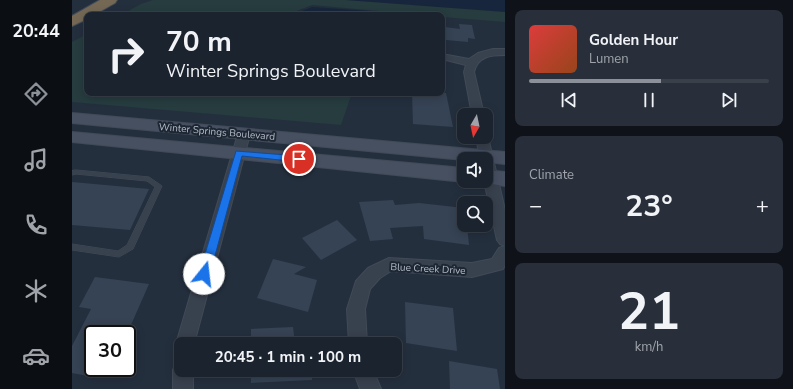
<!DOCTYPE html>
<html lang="en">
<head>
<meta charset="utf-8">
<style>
  :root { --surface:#1b232e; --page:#282f3a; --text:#f1f3f6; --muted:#a0a4aa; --line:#39404a; --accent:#8c9099 }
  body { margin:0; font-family:"Nunito Sans",sans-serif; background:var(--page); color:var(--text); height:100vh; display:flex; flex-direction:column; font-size:15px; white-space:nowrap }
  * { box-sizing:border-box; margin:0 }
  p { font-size:13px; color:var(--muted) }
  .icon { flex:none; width:22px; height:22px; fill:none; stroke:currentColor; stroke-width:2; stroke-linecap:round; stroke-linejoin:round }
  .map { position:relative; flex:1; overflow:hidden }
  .details { display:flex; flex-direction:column; gap:10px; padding:10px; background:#0f1319; width:288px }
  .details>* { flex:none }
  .top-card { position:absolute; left:12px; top:12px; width:361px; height:84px; border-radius:8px; box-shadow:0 2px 10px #0003,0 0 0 1px var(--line); background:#1b232e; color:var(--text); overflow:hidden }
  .needle { width:26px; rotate:189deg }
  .buttons { position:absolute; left:385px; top:108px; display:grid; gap:8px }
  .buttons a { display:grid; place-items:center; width:36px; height:36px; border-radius:8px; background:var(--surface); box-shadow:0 2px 10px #0003,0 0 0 1px var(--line); font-size:20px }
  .speed { position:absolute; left:12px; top:325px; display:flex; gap:8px; font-size:20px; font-weight:700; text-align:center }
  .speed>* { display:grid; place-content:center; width:52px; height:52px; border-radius:50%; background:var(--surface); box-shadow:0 2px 10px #0003,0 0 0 1px var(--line); line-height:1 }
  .speed .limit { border:2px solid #111; border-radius:6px; background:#fff; color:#111 }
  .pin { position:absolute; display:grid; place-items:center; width:34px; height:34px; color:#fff; margin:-17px; border:2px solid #fff; border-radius:50%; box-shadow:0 1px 4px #0007 }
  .me { position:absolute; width:44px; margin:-22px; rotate:16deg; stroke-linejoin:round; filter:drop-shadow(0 0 3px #0008) }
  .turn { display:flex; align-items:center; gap:14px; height:84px; padding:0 16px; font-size:18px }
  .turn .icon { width:52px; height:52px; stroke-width:2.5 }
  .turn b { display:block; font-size:28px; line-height:34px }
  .big { font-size:30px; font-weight:700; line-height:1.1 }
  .details .card { flex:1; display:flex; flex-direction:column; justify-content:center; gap:6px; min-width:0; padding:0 14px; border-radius:8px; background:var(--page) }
  .details .dial { align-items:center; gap:0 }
  .dial b { font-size:52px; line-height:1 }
  .song { display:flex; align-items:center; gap:12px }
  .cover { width:48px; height:48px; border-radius:6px; background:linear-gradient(135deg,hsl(0 70% 55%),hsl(20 70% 35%)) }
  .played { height:4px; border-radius:2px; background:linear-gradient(90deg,var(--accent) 55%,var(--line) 55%) }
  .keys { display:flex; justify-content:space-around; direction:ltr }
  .heat { display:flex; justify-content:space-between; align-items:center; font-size:22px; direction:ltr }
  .trip { position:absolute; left:102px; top:337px; width:228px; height:40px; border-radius:8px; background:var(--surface); box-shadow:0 2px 10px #0003,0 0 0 1px var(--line); font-weight:700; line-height:40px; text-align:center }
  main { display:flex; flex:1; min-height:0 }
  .dock { display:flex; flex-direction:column; width:72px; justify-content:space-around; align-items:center; background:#0b0e12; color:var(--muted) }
  .dock .icon { width:28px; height:28px }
  .dock .selected { color:var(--accent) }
  .dock b { font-size:18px; color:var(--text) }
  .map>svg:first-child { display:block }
  .green { fill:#263c3f }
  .water { fill:#17263c }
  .building { fill:#364354 }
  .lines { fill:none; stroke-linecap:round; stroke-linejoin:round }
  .lane-casing { stroke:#414a57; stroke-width:1 }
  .street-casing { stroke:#414a57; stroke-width:2 }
  .secondary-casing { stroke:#414a57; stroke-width:2 }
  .highway-casing { stroke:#434c59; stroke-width:2 }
  .lane { fill:#38414e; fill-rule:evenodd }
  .street { fill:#38414e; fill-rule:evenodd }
  .secondary { fill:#465061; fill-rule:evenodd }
  .highway { fill:#746855; fill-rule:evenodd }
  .route { fill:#1a73e8; stroke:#114b97 }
  .labels { text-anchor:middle; stroke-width:4; stroke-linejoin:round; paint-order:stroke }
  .street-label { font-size:10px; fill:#b4bcc9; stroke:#1d2633 }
</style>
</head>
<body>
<main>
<nav class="dock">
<b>20:44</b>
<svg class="icon selected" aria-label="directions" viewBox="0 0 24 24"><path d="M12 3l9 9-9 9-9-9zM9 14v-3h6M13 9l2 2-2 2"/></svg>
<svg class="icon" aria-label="music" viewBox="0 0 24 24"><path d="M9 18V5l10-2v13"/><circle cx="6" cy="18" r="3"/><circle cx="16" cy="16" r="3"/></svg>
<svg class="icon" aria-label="phone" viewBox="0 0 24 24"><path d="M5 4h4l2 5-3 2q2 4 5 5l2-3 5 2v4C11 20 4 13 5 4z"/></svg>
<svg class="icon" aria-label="climate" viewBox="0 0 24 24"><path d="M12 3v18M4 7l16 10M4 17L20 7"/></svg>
<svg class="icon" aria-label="car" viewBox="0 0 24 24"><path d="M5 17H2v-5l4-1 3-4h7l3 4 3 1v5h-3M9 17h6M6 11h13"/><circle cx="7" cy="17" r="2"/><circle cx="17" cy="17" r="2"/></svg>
</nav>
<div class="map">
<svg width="433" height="389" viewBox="0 0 433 389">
  <rect width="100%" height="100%" fill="#242f3e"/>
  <path class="green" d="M 81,0 L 433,0 L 433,22 L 370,17 L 370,15 L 351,15 L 240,5 L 214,15 L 49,15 L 69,4 Z
    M 15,34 L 15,93 L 280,93 L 269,125 L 0,102 L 0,42 Z"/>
  <path class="water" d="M 273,0 L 433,0 L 433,12 Z
    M 240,7 L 314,12 L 304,15 L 220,15 Z"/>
  <path class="building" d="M 387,24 L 400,25 L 403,39 L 396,38 L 396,42 L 374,40 L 373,27 L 388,29 Z
    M 340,93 L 374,93 L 381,127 L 341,124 Z
    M 0,182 L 77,189 L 58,230 L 0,225 Z
    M 321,200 L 323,205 L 347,203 L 392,208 L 392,225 L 395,225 L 397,245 L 352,239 L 351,226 L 318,228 L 321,239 L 298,241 L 287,202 Z
    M 265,220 L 285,240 L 249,260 L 230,238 Z
    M 201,259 L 234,267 L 222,274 L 245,280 L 236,312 L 185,298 Z
    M 23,277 L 77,284 L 55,334 L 21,334 L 21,377 L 0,373 L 0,346 L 19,309 L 7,307 Z
    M 333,302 L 381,308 L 385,351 L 334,343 Z
    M 221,327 L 223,344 L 179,344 L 179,329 Z
    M 377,361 L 425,369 L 428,389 L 378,389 Z
    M 179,370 L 240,370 L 240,380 L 179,383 Z"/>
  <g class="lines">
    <defs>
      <path id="lane" d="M 4,170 L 77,177 L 90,186 L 61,249 L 47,257 L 0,250 L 0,244 L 46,251 L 55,245 L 83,187 L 75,181 L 4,174 L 0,175 L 0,171 Z"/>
      <path id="street" d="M 421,49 L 433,49 L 433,55 C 419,55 406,56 402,72 L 412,115 L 400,115 L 392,72 L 394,65 L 370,59 L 370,54 L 397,59 L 406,53 Z
        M 172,130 L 176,131 L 178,134 L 122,344 L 109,344 L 109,351 L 107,350 L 104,344 L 166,134 L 168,131 Z
        M 414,134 L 416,137 L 433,210 L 433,265 L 431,269 L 400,277 L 319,271 L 308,278 L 298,289 L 293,309 L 295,344 L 277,344 L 275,309 L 284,281 L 296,268 L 317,258 L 400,263 L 420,259 L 427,248 L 433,246 L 428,244 L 425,240 L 412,181 L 414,181 L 414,159 L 408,159 L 404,137 L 414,137 Z
        M 109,362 L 109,370 L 121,370 L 121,389 L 101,389 L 101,370 L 104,363 Z
        M 281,370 L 301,370 L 309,389 L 288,389 Z"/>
      <path id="secondary" d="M 0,113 L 433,152 L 433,164 L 414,162 L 414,159 L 392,160 L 0,123 Z
        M 0,132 L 392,168 L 392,181 L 394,181 L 392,182 L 0,142 Z
        M 414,170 L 433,172 L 433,186 L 407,182 L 414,181 Z"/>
      <path id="highway" d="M 28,0 L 45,0 L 43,3 L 22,15 L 15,15 L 15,19 L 0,26 L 0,16 Z"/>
    </defs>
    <use href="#lane" class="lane-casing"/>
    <use href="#street" class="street-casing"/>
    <use href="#secondary" class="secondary-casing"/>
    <use href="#highway" class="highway-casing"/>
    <use href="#lane" class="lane"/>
    <use href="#street" class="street"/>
    <use href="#secondary" class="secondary"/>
    <use href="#highway" class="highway"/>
  </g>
  <path class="route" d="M 164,151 L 227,156 L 231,159 L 227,162 L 170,156 L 138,274 L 136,277 L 132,278 L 129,277 L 127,274 Z"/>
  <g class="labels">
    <g class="street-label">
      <text transform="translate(145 131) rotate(5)" y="4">Winter Springs Boulevard</text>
      <text transform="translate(356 268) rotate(3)" y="4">Blue Creek Drive</text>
    </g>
  </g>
</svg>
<div class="buttons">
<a><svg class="needle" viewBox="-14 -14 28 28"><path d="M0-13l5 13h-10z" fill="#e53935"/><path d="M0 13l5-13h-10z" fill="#a0a4aa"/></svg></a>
<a><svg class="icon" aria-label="sound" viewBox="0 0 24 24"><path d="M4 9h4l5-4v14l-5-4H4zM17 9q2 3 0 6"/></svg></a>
<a><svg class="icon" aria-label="search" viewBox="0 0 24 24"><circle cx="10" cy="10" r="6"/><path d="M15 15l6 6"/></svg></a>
</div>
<div class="speed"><div class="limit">30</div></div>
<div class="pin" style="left:227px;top:159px;background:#d93025"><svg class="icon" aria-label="arrive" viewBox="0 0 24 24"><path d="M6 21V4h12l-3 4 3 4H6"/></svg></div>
<svg class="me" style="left:132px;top:274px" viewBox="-20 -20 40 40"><circle r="19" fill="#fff"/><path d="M0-13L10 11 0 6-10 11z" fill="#1a73e8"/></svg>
<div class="trip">20:45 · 1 min · 100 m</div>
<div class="top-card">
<div class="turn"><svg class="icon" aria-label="right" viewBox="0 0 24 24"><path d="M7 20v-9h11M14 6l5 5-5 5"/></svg><div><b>70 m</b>Winter Springs Boulevard</div></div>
</div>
</div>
<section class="details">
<div class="card">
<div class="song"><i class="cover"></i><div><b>Golden Hour</b><p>Lumen</p></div></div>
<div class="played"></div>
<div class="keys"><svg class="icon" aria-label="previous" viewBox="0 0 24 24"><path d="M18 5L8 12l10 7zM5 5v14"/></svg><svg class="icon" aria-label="pause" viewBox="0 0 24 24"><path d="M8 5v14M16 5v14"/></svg><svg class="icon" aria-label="next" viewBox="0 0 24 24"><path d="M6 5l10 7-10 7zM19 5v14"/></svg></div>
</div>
<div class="card"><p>Climate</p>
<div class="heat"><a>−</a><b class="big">23°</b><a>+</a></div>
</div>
<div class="card dial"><b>21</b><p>km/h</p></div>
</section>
</main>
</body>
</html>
